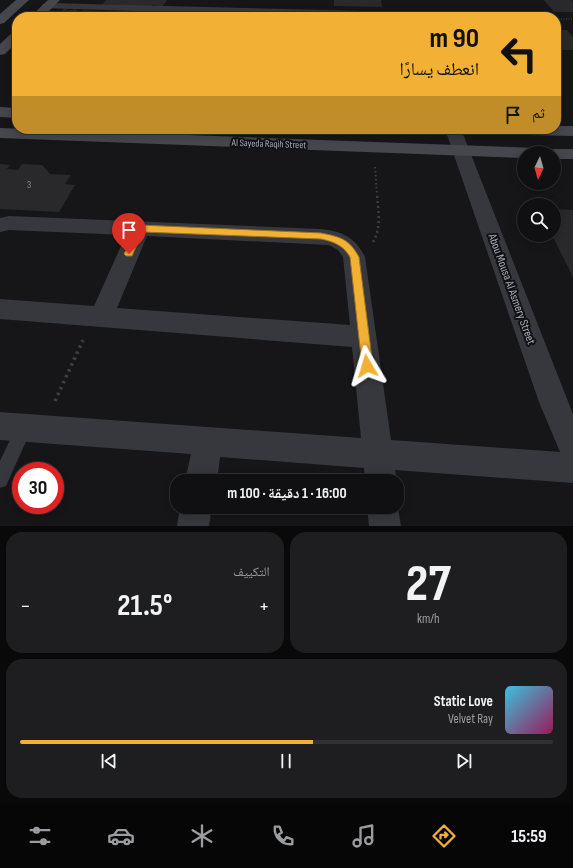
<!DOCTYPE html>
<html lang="ar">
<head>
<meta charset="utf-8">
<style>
  :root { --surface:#101012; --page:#1e1e20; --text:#f1f3f6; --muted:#9c9d9f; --line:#303032; --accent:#f2b134 }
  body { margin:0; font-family:"Sofia Sans Condensed","Noto Naskh Arabic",sans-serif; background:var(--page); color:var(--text); direction:rtl; height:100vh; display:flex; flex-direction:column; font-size:15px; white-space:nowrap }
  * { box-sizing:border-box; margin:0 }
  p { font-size:13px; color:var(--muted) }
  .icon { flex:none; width:22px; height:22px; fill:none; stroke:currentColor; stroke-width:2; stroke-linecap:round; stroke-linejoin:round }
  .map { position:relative; height:526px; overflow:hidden; direction:ltr }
  .drawer { display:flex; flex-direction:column; gap:6px; padding:6px; background:#09090a; flex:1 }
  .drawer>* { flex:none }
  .banner { position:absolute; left:12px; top:12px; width:549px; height:122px; border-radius:16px; box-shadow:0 2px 10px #0003,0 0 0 1px var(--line); direction:rtl; background:#f2b134; color:#111; overflow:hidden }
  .needle { width:26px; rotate:185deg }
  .controls { position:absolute; left:517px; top:146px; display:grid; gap:8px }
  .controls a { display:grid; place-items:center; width:44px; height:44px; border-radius:50%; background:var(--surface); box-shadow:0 2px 10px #0003,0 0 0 1px var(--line); font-size:20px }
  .speed { position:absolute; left:12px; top:462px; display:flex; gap:8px; font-size:20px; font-weight:700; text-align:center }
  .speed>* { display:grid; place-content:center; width:52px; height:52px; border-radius:50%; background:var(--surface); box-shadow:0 2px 10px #0003,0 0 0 1px var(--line); line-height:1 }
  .speed .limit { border:6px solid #d22; background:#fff; color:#111 }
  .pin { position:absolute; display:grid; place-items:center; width:34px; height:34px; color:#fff; margin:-41px -17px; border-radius:50% 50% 50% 0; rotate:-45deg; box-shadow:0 0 4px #0007 }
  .pin .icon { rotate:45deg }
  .me { position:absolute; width:44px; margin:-22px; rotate:353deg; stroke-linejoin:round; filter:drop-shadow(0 0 3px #0008) }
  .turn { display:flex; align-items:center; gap:14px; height:84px; padding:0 16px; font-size:18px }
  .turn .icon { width:52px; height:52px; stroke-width:2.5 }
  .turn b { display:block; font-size:28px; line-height:34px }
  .then { display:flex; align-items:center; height:38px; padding:0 16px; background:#0003; gap:8px; font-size:15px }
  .big { font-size:30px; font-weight:700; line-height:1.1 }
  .drawer .card { flex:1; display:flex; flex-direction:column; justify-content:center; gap:6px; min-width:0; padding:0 14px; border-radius:16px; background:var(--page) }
  .drawer .dial { align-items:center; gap:0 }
  .dial b { font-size:52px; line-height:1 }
  .song { display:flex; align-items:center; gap:12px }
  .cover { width:48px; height:48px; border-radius:6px; background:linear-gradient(135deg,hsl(190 70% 55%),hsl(330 70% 35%)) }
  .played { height:4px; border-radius:2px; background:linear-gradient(90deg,var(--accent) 55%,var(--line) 55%) }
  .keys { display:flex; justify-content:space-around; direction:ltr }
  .heat { display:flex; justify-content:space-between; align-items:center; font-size:22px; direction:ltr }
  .drawer .tiles { flex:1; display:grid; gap:6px; grid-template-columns:1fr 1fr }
  .card:last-child { grid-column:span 2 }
  .trip { position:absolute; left:170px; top:474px; width:234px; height:40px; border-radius:16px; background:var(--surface); box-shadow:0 2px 10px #0003,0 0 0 1px var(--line); font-weight:700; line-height:40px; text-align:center; direction:rtl }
  .dock { display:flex; height:64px; justify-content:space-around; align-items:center; background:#060607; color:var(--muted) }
  .dock .icon { width:28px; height:28px }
  .dock .current { color:var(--accent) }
  .dock b { font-size:18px; color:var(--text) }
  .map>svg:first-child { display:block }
  .building { fill:#29292c }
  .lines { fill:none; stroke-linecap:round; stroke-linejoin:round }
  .path-far3 { stroke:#3d3f44; stroke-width:1.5; stroke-dasharray:1 1.5; stroke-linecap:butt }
  .path-far2 { stroke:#3d3f44; stroke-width:2; stroke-dasharray:1.5 2.5; stroke-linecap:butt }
  .path-far1 { stroke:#3d3f44; stroke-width:2.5; stroke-dasharray:2 3; stroke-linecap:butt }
  .path { stroke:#3d3f44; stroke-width:3.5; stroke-dasharray:2.5 4; stroke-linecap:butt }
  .lane { fill:#37383d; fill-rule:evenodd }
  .street { fill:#37383d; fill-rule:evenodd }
  .secondary { fill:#45474d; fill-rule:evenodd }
  .route { fill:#f2b134; stroke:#9d7322 }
  .labels { text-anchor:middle; stroke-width:4; stroke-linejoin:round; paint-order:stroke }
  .far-street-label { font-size:10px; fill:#a8adb8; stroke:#111113 }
  .number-label { font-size:10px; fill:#888b94 }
  .street-label { font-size:12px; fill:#a8adb8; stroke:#111113 }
</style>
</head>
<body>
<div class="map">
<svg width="573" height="526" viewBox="0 0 573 526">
  <rect width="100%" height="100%" fill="#161618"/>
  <path class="building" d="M 106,0 L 167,0 L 162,7 L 152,5 L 152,7 L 98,10 Z
    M 334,0 L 381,0 L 382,7 L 334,6 Z
    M 544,0 L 571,0 L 573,2 L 573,12 L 554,12 Z
    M 65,8 L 68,9 L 65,11 L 75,9 L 81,13 L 83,10 L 162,14 L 160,17 L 56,17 Z
    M 556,30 L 567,30 L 573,37 L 573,50 L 556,50 Z
    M 0,164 L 10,165 L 7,169 L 18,170 L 22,164 L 42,165 L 50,174 L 71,175 L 65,184 L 75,185 L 59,212 L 0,209 Z
    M 554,209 L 573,210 L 573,277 L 552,235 L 554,235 Z"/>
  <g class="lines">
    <path class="path-far3" d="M 556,19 L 573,19"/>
    <path class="path-far2" d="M 375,167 L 377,194"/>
    <path class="path-far1" d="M 373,242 C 382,227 378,210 377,193"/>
    <path class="path" d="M 55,401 L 83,340"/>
    <path class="lane" d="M 24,420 L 30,423 L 32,428 L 6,486 L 0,488 L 0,461 L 18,423 Z"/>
    <path class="street" d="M 47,3 L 443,13 L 449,17 L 317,17 L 43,8 L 41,6 L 43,4 Z
      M 445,129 L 461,129 L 573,414 L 573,483 L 395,470 L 397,481 L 365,481 L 364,468 L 220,457 L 217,481 L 185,481 L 191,454 L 0,440 L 0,412 L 361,438 L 352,347 L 0,319 L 0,299 L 94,306 L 126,235 L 9,230 L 0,232 L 0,218 L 9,216 L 321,229 C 342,231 356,238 365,257 L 391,440 L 560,452 L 539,402 ZM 147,236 L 329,245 L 338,250 L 343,257 L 350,325 L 117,308 Z
      M 397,502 L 401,526 L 369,526 L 367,507 L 397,507 Z
      M 180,507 L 212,507 L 209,526 L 177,526 Z"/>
    <path class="secondary" d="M 16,0 L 29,0 L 4,23 L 0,24 L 0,14 Z
      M 48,0 L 60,0 L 43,17 L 30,17 Z
      M 17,31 L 17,42 L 5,54 L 0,55 L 0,44 L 13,32 Z
      M 0,107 L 17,108 L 17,118 L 0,117 Z
      M 556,126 L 573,126 L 573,136 L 480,134 L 474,132 L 472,129 L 556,129 Z
      M 0,128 L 538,148 L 544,149 L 546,152 L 554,149 L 573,149 L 573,159 L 554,159 L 554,153 L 524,153 L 524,158 L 0,138 Z"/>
  </g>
  <path class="route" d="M 140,225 L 321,233 C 341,237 349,239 359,257 L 373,366 L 371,370 L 367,371 L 363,370 L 362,366 L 350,257 C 343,245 334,242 321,239 L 143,232 L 132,256 L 126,256 L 124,254 L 136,228 Z"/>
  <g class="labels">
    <g class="far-street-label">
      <text transform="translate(269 143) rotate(2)" y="4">Al Sayeda Raqih Street</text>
    </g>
    <g class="number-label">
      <text x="29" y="188">3</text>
    </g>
    <g class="street-label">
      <text transform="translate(512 289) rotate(70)" y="4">Abou Mousa Al Asmery Street</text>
    </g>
  </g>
</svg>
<div class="controls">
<a><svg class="needle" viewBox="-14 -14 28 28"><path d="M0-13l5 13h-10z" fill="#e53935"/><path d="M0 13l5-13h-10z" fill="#9c9d9f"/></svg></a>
<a><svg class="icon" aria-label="search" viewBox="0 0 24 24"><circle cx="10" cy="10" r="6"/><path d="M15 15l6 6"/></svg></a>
</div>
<div class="speed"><div class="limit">30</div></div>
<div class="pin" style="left:129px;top:254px;background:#d93025"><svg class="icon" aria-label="arrive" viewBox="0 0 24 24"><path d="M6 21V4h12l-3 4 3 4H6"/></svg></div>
<svg class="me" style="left:367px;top:366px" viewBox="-20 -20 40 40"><path d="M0-17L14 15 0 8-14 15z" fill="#f2b134" stroke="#fff" stroke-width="4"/></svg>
<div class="trip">16:00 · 1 دقيقة · 100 m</div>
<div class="banner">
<div class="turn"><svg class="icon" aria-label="left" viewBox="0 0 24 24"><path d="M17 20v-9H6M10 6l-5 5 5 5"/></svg><div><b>90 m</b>انعطف يسارًا</div></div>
<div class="then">ثم<svg class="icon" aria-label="arrive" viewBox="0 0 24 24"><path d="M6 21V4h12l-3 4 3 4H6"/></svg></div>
</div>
</div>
<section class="drawer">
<div class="tiles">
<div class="card dial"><b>27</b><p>km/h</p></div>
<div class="card"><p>التكييف</p>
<div class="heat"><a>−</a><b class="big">21.5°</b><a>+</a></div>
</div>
<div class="card">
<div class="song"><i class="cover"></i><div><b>Static Love</b><p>Velvet Ray</p></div></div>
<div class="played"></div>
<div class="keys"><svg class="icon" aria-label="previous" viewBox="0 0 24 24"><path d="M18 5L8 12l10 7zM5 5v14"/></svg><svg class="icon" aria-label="pause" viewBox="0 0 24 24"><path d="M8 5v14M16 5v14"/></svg><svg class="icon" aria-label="next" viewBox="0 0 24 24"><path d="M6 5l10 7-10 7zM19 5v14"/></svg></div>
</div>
</div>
</section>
<nav class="dock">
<b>15:59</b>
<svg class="icon current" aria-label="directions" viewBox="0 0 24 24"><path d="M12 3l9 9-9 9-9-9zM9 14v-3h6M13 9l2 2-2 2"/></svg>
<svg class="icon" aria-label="music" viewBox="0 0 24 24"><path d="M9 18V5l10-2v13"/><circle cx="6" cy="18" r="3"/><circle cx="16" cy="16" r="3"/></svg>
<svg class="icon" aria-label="phone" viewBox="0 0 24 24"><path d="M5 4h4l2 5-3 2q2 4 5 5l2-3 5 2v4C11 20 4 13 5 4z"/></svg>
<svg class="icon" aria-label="climate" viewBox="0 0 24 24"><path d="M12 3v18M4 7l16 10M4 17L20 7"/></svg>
<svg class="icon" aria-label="car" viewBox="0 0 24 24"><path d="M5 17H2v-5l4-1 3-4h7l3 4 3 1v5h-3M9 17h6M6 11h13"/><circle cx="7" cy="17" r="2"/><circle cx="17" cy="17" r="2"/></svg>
<svg class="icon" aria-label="filters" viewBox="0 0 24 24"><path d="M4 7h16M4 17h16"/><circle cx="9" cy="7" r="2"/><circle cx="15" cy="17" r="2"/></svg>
</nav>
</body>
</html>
